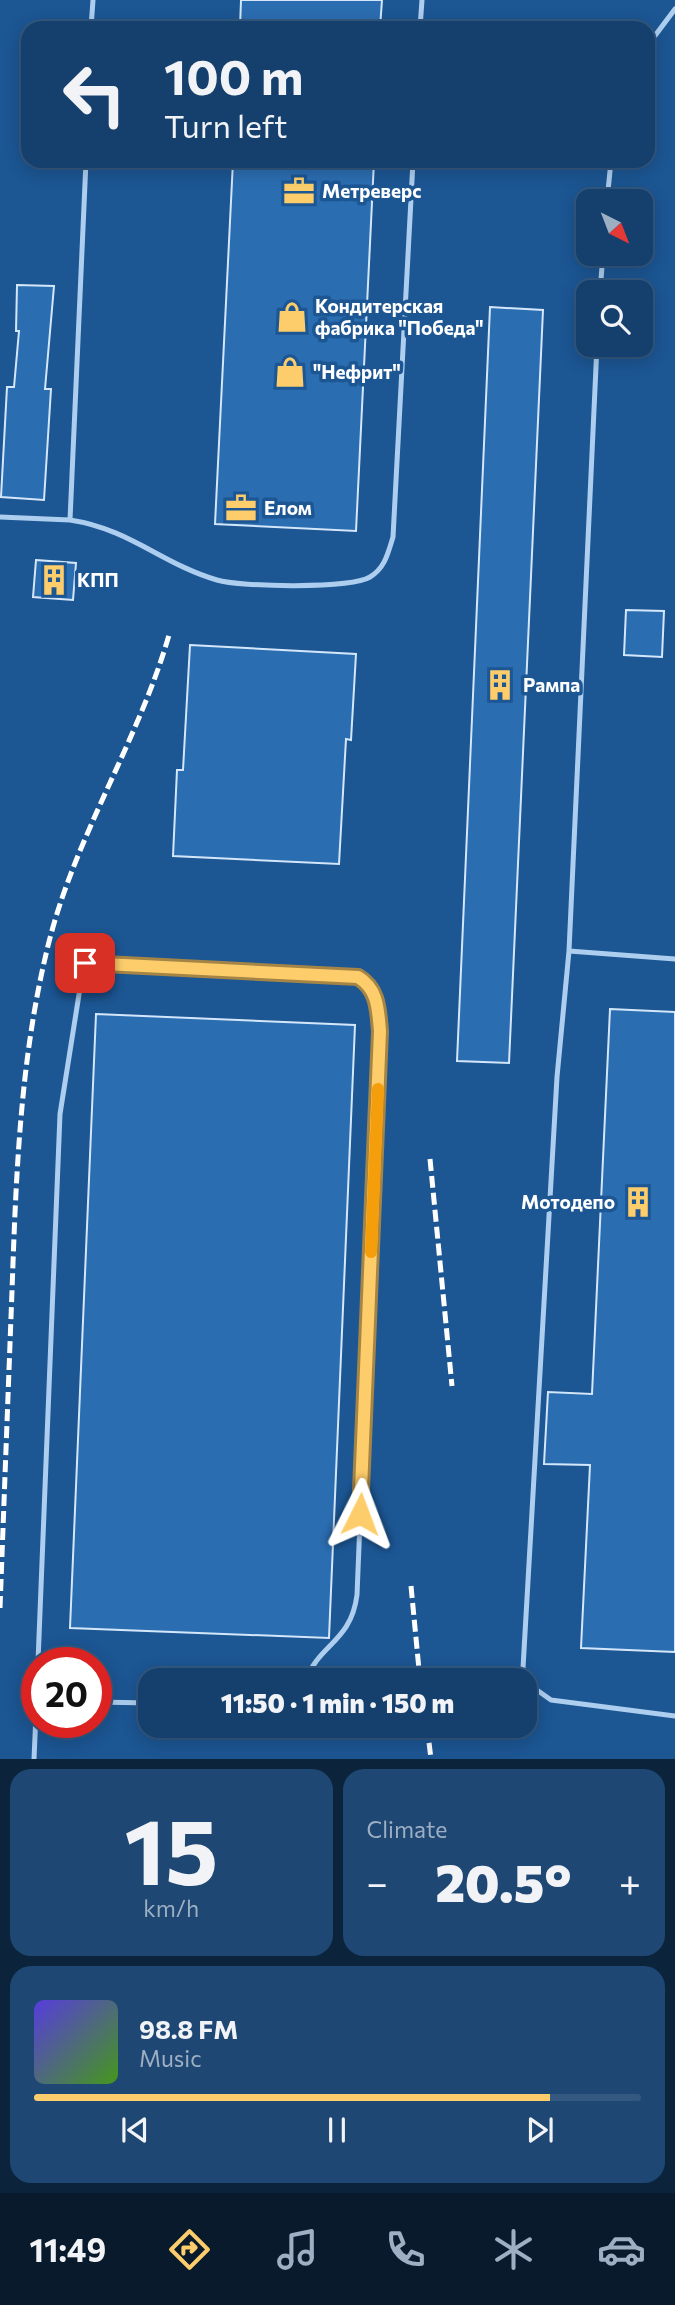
<!DOCTYPE html>
<html lang="en">
<head>
<meta charset="utf-8">
<style>
  :root { --surface:#15406e; --page:#1e4773; --text:#f1f3f6; --muted:#9dafc2; --line:#345981; --accent:#fecd6b }
  body { margin:0; font-family:Commissioner,sans-serif; background:var(--page); color:var(--text); height:100vh; display:flex; flex-direction:column; font-size:26px; white-space:nowrap }
  * { box-sizing:border-box; margin:0 }
  p { font-size:23px; color:var(--muted) }
  .icon { flex:none; width:38px; height:38px; fill:none; stroke:currentColor; stroke-width:2; stroke-linecap:round; stroke-linejoin:round }
  .map { position:relative; height:1759px; overflow:hidden }
  .sheet { display:flex; flex-direction:column; gap:10px; padding:10px; background:#0c233c; flex:1 }
  .sheet>* { flex:none }
  .guide { position:absolute; left:21px; top:21px; width:634px; height:147px; border-radius:21px; box-shadow:0 4px 18px #0003,0 0 0 2px var(--line); background:#15406e; color:var(--text); overflow:hidden }
  .needle { width:46px; rotate:138deg }
  .buttons { position:absolute; left:576px; top:189px; display:grid; gap:14px }
  .buttons a { display:grid; place-items:center; width:77px; height:77px; border-radius:14px; background:var(--surface); box-shadow:0 4px 18px #0003,0 0 0 2px var(--line); font-size:35px }
  .speed { position:absolute; left:21px; top:1647px; display:flex; gap:14px; font-size:35px; font-weight:700; text-align:center }
  .speed>* { display:grid; place-content:center; width:91px; height:91px; border-radius:50%; background:var(--surface); box-shadow:0 4px 18px #0003,0 0 0 2px var(--line); line-height:1 }
  .speed .limit { border:10px solid #d22; background:#fff; color:#111 }
  .pin { position:absolute; display:grid; place-items:center; width:60px; height:60px; color:#fff; margin:-30px; border-radius:14px; box-shadow:0 4px 10px #0006 }
  .me { position:absolute; width:77px; margin:-38px; rotate:3deg; stroke-linejoin:round; filter:drop-shadow(0 0 5px #0008) }
  .turn { display:flex; align-items:center; gap:24px; height:147px; padding:0 28px; font-size:32px }
  .turn .icon { width:91px; height:91px; stroke-width:2.5 }
  .turn b { display:block; font-size:49px; line-height:60px }
  .big { font-size:52px; font-weight:800; line-height:1.1 }
  .sheet .tile { flex:1; display:flex; flex-direction:column; justify-content:center; gap:10px; min-width:0; padding:0 24px; border-radius:21px; background:var(--page) }
  .sheet .dial { align-items:center; gap:0 }
  .dial b { font-size:91px; line-height:1 }
  .song { display:flex; align-items:center; gap:21px }
  .cover { width:84px; height:84px; border-radius:10px; background:linear-gradient(135deg,hsl(250 70% 55%),hsl(100 70% 35%)) }
  .played { height:7px; border-radius:4px; background:linear-gradient(90deg,var(--accent) 85%,var(--line) 85%) }
  .keys { display:flex; justify-content:space-around; direction:ltr }
  .heat { display:flex; justify-content:space-between; align-items:center; font-size:38px; direction:ltr }
  .sheet .tiles { flex:1; display:grid; gap:10px; grid-template-columns:1fr 1fr }
  .tile:last-child { grid-column:span 2 }
  .trip { position:absolute; left:138px; top:1668px; width:399px; height:70px; border-radius:21px; background:var(--surface); box-shadow:0 4px 18px #0003,0 0 0 2px var(--line); font-weight:800; line-height:70px; text-align:center }
  .tab-bar { display:flex; height:112px; justify-content:space-around; align-items:center; background:#081a2c; color:var(--muted) }
  .tab-bar .icon { width:49px; height:49px }
  .tab-bar .current { color:var(--accent) }
  .tab-bar b { font-size:32px; color:var(--text) }
  .map>svg:first-child { display:block }
  .building { fill:#2b6db1; stroke:#d4e7fa; stroke-width:2 }
  .lines { fill:none; stroke-linecap:round; stroke-linejoin:round }
  .lane { stroke:#adceef; stroke-width:5 }
  .rail { stroke:#fff; stroke-width:5; stroke-dasharray:12 5; stroke-linecap:butt }
  .route-casing { stroke:#a58546; stroke-width:18 }
  .route { stroke:#fecd6b; stroke-width:12 }
  .slow { stroke:#f59e0b; stroke-width:12 }
  .labels { text-anchor:middle; stroke-width:7; stroke-linejoin:round; paint-order:stroke }
  .poi-label { font-size:19px; font-weight:bold; fill:#fff; stroke:#1c5693; text-anchor:start }
</style>
</head>
<body>
<div class="map">
<svg width="675" height="1759" viewBox="0 0 675 1759">
  <rect width="100%" height="100%" fill="#1c5693"/>
  <path class="building" d="M 241,0 L 382,0 L 380,28 L 240,28 Z
    M 233,161 L 374,161 L 356,531 L 215,524 Z
    M 17,285 L 54,286 L 45,389 L 51,389 L 44,500 L 1,497 L 7,387 L 14,387 L 19,331 L 16,331 Z
    M 490,307 L 543,310 L 509,1063 L 457,1061 Z
    M 36,560 L 76,563 L 73,600 L 33,597 Z
    M 626,610 L 664,611 L 662,657 L 624,655 Z
    M 190,645 L 356,654 L 351,740 L 346,739 L 339,864 L 173,856 L 177,770 L 183,770 Z
    M 610,1009 L 675,1012 L 675,1652 L 581,1648 L 590,1465 L 544,1464 L 548,1392 L 592,1394 Z
    M 96,1014 L 355,1025 L 329,1638 L 70,1628 Z"/>
  <g class="lines">
    <path class="lane" d="M 91,28 L 93,0
      M 420,28 L 422,0
      M 648,45 L 675,9
      M 86,161 L 70,520 C 130,529 162,564 217,580 C 240,587 350,589 370,577 C 385,568 388,553 393,537 L 413,161
      M 607,201 L 611,161
      M 600,292 L 603,254
      M 597,345 L 569,951 L 675,959
      M 0,517 L 70,520
      M 569,951 L 557,1077 L 523,1668 L 527,1683 L 551,1700 L 675,1716
      M 38,1662 L 60,1114 L 84,963 L 358,977 C 378,989 378,1009 380,1031 L 357,1595 C 351,1642 319,1644 306,1680
      M 96,1702 L 150,1703
      M 34,1759 L 37,1691"/>
    <path class="rail" d="M 430,1159 L 452,1386
      M 411,1586 L 420,1680
      M 0,1608 C 4,1502 8,1396 12,1291 C 16,1177 20,1061 47,950 C 73,839 138,743 169,635
      M 427,1726 L 431,1759"/>
  </g>
  <g class="lines">
    <defs>
      <path id="route" d="M 85,963 L 358,977 C 378,989 378,1009 380,1031 L 360,1514"/>
    </defs>
    <use href="#route" class="route-casing"/>
    <use href="#route" class="route"/>
    <path class="slow" d="M 371,1252 L 378,1089"/>
  </g>
  <defs>
    <symbol id="office-bare" viewBox="-9 -9 18 18"><path d="M-6-3h4V-5.5h4V-3h4V5H-6ZM-1-4.5V-3h2v-1.5ZM-6 0V1H6V0Z" fill="#fecd6b" stroke="#1c5693" stroke-width="2.5" paint-order="stroke"/></symbol>
    <symbol id="shop-bare" viewBox="-9 -9 18 18"><path d="M-5-2.5h2.3a2.7 3.5 0 0 1 5.4 0H5L5.5 6h-11ZM-1.5-2.5h3a1.5 2.3 0 0 0-3 0Z" fill="#fecd6b" stroke="#1c5693" stroke-width="2.5" paint-order="stroke"/></symbol>
    <symbol id="building-bare" viewBox="-9 -9 18 18"><path d="M-4-6H4V6H1V3H-1V6H-4ZM-2.5-4.3h1.7v1.8h-1.7ZM.8-4.3h1.7v1.8H.8ZM-2.5-1h1.7V.8h-1.7ZM.8-1h1.7V.8H.8Z" fill="#fecd6b" stroke="#1c5693" stroke-width="2.5" paint-order="stroke"/></symbol>
  </defs>
  <g fill-rule="evenodd">
    <use href="#office-bare" x="277" y="169" width="44" height="44"/>
    <use href="#shop-bare" x="270" y="295" width="44" height="44"/>
    <use href="#shop-bare" x="268" y="350" width="44" height="44"/>
    <use href="#office-bare" x="219" y="486" width="44" height="44"/>
    <use href="#building-bare" x="32" y="558" width="44" height="44"/>
    <use href="#building-bare" x="478" y="663" width="44" height="44"/>
    <use href="#building-bare" x="616" y="1180" width="44" height="44"/>
  </g>
  <g class="labels">
    <g class="poi-label">
      <text x="322" y="198">Метреверс</text>
      <text x="315" y="313">Кондитерская<tspan x="315" dy="22">фабрика "Победа"</tspan></text>
      <text x="313" y="379">"Нефрит"</text>
      <text x="264" y="515">Елом</text>
      <text x="77" y="587">КПП</text>
      <text x="523" y="692">Рампа</text>
      <text x="615" y="1209" text-anchor="end">Мотодепо</text>
    </g>
  </g>
</svg>
<div class="buttons">
<a><svg class="needle" viewBox="-14 -14 28 28"><path d="M0-13l5 13h-10z" fill="#e53935"/><path d="M0 13l5-13h-10z" fill="#9dafc2"/></svg></a>
<a><svg class="icon" aria-label="search" viewBox="0 0 24 24"><circle cx="10" cy="10" r="6"/><path d="M15 15l6 6"/></svg></a>
</div>
<div class="speed"><div class="limit">20</div></div>
<div class="pin" style="left:85px;top:963px;background:#d93025"><svg class="icon" aria-label="arrive" viewBox="0 0 24 24"><path d="M6 21V4h12l-3 4 3 4H6"/></svg></div>
<svg class="me" style="left:360px;top:1514px" viewBox="-20 -20 40 40"><path d="M0-17L14 15 0 8-14 15z" fill="#fecd6b" stroke="#fff" stroke-width="4"/></svg>
<div class="trip">11:50 · 1 min · 150 m</div>
<div class="guide">
<div class="turn"><svg class="icon" aria-label="left" viewBox="0 0 24 24"><path d="M17 20v-9H6M10 6l-5 5 5 5"/></svg><div><b>100 m</b>Turn left</div></div>
</div>
</div>
<section class="sheet">
<div class="tiles">
<div class="tile dial"><b>15</b><p>km/h</p></div>
<div class="tile"><p>Climate</p>
<div class="heat"><a>−</a><b class="big">20.5°</b><a>+</a></div>
</div>
<div class="tile">
<div class="song"><i class="cover"></i><div><b>98.8 FM</b><p>Music</p></div></div>
<div class="played"></div>
<div class="keys"><svg class="icon" aria-label="previous" viewBox="0 0 24 24"><path d="M18 5L8 12l10 7zM5 5v14"/></svg><svg class="icon" aria-label="pause" viewBox="0 0 24 24"><path d="M8 5v14M16 5v14"/></svg><svg class="icon" aria-label="next" viewBox="0 0 24 24"><path d="M6 5l10 7-10 7zM19 5v14"/></svg></div>
</div>
</div>
</section>
<nav class="tab-bar">
<b>11:49</b>
<svg class="icon current" aria-label="directions" viewBox="0 0 24 24"><path d="M12 3l9 9-9 9-9-9zM9 14v-3h6M13 9l2 2-2 2"/></svg>
<svg class="icon" aria-label="music" viewBox="0 0 24 24"><path d="M9 18V5l10-2v13"/><circle cx="6" cy="18" r="3"/><circle cx="16" cy="16" r="3"/></svg>
<svg class="icon" aria-label="phone" viewBox="0 0 24 24"><path d="M5 4h4l2 5-3 2q2 4 5 5l2-3 5 2v4C11 20 4 13 5 4z"/></svg>
<svg class="icon" aria-label="climate" viewBox="0 0 24 24"><path d="M12 3v18M4 7l16 10M4 17L20 7"/></svg>
<svg class="icon" aria-label="car" viewBox="0 0 24 24"><path d="M5 17H2v-5l4-1 3-4h7l3 4 3 1v5h-3M9 17h6M6 11h13"/><circle cx="7" cy="17" r="2"/><circle cx="17" cy="17" r="2"/></svg>
</nav>
</body>
</html>
